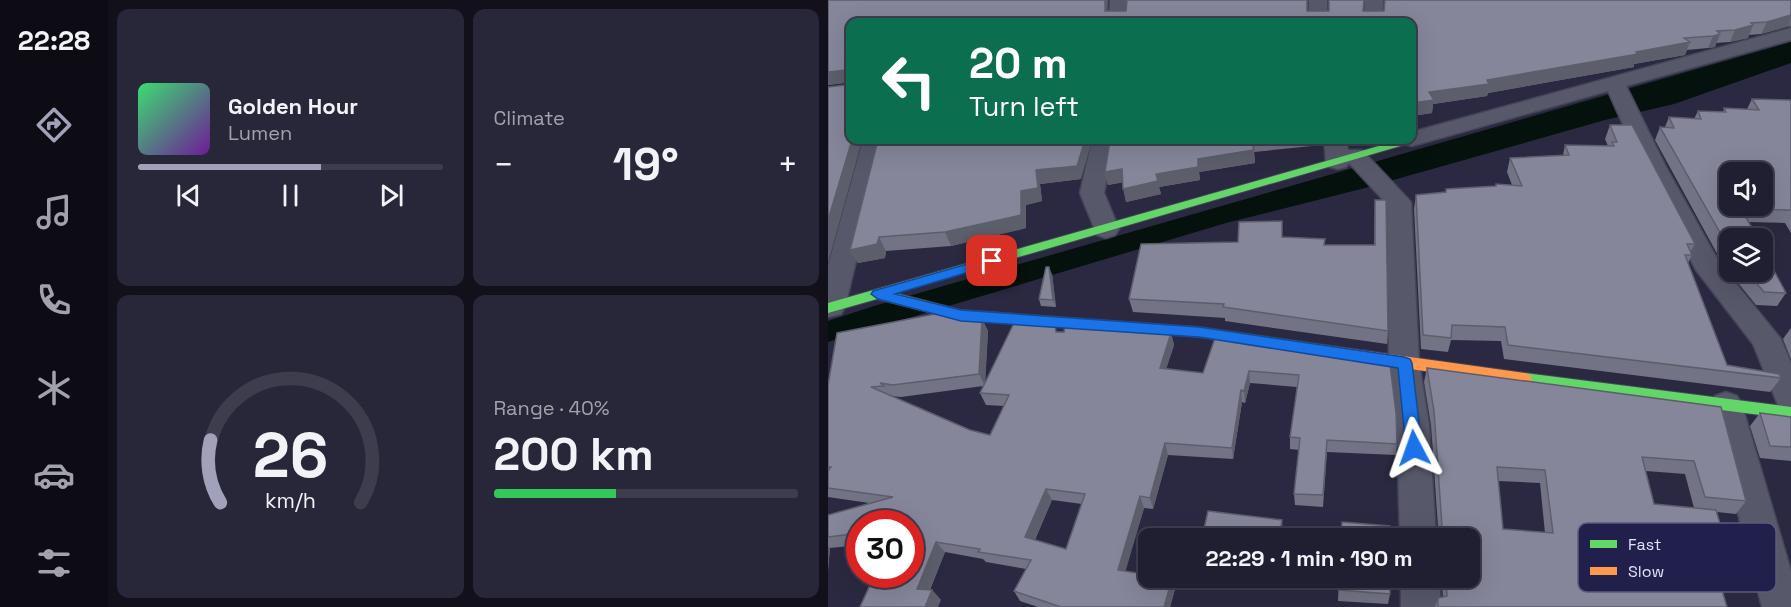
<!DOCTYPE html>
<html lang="en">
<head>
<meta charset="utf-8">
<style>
  :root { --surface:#201f31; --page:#282739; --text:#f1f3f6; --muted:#a2a2ab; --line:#3d3d4d; --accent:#a1a2b9 }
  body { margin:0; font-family:"Space Grotesk",sans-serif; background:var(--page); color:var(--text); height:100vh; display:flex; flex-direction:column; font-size:22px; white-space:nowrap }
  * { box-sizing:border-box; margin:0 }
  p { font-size:20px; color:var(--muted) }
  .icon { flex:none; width:33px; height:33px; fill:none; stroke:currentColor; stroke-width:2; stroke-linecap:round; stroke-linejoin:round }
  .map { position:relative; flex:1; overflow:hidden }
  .sheet { display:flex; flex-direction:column; gap:9px; padding:9px; background:#12111b; width:720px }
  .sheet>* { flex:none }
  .banner { position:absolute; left:18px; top:18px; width:570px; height:126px; border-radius:12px; box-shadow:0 6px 24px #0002,0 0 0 2px var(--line); background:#0b6e4f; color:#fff; overflow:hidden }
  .controls { position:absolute; left:891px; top:162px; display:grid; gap:12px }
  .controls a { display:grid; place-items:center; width:54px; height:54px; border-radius:12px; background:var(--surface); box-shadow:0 6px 24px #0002,0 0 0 2px var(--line); font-size:30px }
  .speed { position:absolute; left:18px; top:510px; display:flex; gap:12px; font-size:30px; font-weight:700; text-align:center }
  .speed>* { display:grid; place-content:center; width:78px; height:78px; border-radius:50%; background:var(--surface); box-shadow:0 6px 24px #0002,0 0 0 2px var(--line); line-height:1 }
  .speed .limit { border:9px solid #d22; background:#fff; color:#111 }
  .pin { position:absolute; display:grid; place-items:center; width:51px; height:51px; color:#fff; margin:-26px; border-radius:12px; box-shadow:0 3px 9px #0006 }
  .me { position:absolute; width:66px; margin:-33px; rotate:356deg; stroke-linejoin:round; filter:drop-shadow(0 0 4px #0008) }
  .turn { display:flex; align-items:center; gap:21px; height:126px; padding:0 24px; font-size:27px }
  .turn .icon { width:78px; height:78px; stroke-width:2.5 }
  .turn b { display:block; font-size:42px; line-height:51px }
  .big { font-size:45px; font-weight:700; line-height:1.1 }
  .sheet .card { flex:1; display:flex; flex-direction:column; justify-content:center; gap:9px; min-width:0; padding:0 21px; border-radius:12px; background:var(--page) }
  .sheet .dial { align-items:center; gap:0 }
  .dial svg { height:156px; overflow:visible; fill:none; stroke:var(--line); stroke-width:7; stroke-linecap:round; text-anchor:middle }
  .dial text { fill:var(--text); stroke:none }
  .song { display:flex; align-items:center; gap:18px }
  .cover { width:72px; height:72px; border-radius:9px; background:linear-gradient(135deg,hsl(140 70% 55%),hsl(280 70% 35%)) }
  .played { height:6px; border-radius:3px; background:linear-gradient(90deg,var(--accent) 60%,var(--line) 60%) }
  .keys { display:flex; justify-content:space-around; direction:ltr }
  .heat { display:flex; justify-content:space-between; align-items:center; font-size:33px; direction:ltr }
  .charge { height:9px; border-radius:4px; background:linear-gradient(90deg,#34c759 40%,var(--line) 0) }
  .sheet .tiles { flex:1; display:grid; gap:9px; grid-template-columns:repeat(2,1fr) }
  .trip { position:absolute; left:310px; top:528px; width:342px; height:60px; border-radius:12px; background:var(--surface); box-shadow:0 6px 24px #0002,0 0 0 2px var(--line); font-weight:700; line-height:60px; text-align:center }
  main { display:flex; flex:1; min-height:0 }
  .tab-bar { display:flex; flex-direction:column; width:108px; justify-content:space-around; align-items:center; background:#0d0c14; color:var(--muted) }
  .tab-bar .icon { width:42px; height:42px }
  .tab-bar .active { color:var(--accent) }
  .tab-bar b { font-size:27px; color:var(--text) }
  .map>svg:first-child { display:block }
  .water { fill:#04110c }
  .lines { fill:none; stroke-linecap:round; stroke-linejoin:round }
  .street-casing { stroke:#454558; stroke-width:3 }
  .fast-casing { stroke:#454558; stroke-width:2 }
  .slow-casing { stroke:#454558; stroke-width:2 }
  .street { fill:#57586a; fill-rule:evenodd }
  .fast { fill:#63d668; fill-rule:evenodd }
  .slow { fill:#ff974d; fill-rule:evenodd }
  .wall { fill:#727384; fill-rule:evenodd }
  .shaded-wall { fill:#5d5e6c }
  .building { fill:#85869a; stroke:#5d5e6c; stroke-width:1.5; fill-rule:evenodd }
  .route { fill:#1a73e8; stroke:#114b97; stroke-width:1.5 }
  .key { fill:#211f4b; stroke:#5b5a80; stroke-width:1.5 }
  .key-label { font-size:16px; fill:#e1e3fa }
</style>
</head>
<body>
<main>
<nav class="tab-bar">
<b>22:28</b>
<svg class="icon active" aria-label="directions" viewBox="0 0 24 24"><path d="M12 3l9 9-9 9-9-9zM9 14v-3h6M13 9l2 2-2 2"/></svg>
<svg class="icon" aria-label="music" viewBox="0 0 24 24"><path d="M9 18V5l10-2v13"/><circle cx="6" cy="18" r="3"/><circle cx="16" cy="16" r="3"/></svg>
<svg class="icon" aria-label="phone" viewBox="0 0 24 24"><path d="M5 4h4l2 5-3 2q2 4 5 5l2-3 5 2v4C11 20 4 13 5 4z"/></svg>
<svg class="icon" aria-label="climate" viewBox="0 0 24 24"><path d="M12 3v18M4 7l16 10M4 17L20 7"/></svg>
<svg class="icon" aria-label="car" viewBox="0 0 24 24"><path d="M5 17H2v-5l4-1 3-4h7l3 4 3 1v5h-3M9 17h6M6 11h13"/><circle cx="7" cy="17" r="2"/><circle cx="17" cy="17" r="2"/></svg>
<svg class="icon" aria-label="filters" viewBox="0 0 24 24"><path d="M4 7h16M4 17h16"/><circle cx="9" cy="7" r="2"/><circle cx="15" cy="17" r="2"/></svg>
</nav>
<section class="sheet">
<div class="tiles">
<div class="card">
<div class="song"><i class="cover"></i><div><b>Golden Hour</b><p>Lumen</p></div></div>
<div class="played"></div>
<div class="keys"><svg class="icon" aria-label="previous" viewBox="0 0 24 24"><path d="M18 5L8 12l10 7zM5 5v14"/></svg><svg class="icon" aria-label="pause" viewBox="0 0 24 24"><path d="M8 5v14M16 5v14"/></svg><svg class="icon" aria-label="next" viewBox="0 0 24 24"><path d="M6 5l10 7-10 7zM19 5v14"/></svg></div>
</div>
<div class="card"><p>Climate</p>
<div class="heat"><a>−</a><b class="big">19°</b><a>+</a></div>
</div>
<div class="card dial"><svg viewBox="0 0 100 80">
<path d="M14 69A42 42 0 1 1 86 69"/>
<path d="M14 69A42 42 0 0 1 9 37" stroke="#a1a2b9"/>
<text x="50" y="56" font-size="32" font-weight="700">26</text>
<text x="50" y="72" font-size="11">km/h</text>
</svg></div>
<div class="card"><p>Range · 40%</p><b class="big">200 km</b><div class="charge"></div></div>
</div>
</section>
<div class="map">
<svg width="963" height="607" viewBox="0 0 963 607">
  <rect width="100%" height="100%" fill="#2a2941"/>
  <path class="water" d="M 963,42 L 963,63 L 846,104 L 777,120 L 537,188 L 398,223 L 0,342 L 0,321 L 46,306 Z"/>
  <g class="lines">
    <defs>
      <path id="street" d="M 282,0 L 300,0 L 299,22 L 281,22 Z
        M 481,0 L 499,0 L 499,22 L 481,22 Z
        M 537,0 L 555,0 L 554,22 L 536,22 Z
        M 963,28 L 963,40 L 798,86 L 838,167 L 892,264 L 953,339 L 963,363 L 963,414 L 952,410 L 925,344 L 868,270 L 814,167 L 780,91 L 584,146 L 576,144 L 573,140 L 584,140 L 584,132 Z
        M 35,140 L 57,140 L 17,307 L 13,314 L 0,317 L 0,266 Z
        M 264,140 L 286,140 L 276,193 L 291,229 L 287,235 L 278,238 L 269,235 L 252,193 Z
        M 496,140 L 518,140 L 520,150 L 534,150 L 583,202 L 591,363 L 601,425 L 608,538 L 572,538 L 569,425 L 561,363 L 559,204 L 521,163 L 518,167 L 510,169 L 502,167 L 498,162 Z
        M 898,392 L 909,396 L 914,405 L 963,571 L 963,607 L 934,607 L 882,405 L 887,396 Z
        M 573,578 L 611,578 L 613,607 L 573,607 Z"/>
      <path id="fast" d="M 584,137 L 587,140 L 586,142 L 67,293 L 133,310 L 371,327 L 510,347 L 515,349 L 517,353 L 515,357 L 510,359 L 371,337 L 133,320 L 49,299 L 0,313 L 0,303 L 572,140 L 584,140 Z
        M 697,373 L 963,407 L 963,419 L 697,385 L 692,383 L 690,379 L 692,375 Z"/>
      <path id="slow" d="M 510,347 L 697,373 L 702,375 L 704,379 L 702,383 L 697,385 L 510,359 L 505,357 L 503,353 L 505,349 Z"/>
    </defs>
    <use href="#street" class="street-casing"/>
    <use href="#fast" class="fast-casing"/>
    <use href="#slow" class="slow-casing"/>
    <use href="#street" class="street"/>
    <use href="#fast" class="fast"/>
    <use href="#slow" class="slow"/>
  </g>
  <path class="wall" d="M 0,0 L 280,11 L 556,11 L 963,0 L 963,27 L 962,26 L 933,34 L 921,35 L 920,38 L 902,42 L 888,43 L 887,47 L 880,48 L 859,50 L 857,55 L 806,64 L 806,67 L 660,93 L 659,96 L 605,104 L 604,113 L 584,116 L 584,22 L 22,22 L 22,140 L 17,83 L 0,85 Z
    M 924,99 L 963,102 L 963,233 L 957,223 L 920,222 L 902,238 L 902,272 L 934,272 L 934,247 L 944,263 L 943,265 L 958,293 L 949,306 L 928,305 L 898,268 L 892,259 L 827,140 L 832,127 L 837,127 L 841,117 L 866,119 L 870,111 L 895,112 L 896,108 L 919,109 Z
    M 782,125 L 867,244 L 862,252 L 864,255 L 860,263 L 899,365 L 953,378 L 942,392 L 676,359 L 673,341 L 623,340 L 620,352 L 593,349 L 586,209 L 588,195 L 618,192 L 618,189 L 667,187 L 668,184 L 684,185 L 679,172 L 682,158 L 735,155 L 737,145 L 780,146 L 777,139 Z
    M 50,140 L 253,179 L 212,184 L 214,201 L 198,205 L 198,228 L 123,246 L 58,251 L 57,258 L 30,263 L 22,250 Z
    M 282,140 L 496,140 L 494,145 L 426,152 L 427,163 L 371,172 L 372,180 L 331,187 L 333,194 L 298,202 L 295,182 L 280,185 L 277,172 Z
    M 547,200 L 560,331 L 559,344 L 397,321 L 397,318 L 305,312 L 301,299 L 410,242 L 455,237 L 497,245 L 546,245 Z
    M 224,274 L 228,307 L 213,306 L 211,299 Z
    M 154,319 L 160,331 L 157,382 L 230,332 L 343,333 L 346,345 L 338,369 L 375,373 L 387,338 L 562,365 L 569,444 L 568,455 L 499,452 L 495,507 L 467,505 L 466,494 L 471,450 L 462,449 L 462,437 L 469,387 L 422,383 L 417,403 L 414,402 L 405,459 L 340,455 L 325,509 L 316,508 L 297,571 L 344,579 L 347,589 L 342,607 L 210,607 L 192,601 L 186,591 L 198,569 L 158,562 L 155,559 L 117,552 L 102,590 L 104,590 L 113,600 L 42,585 L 32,575 L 82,524 L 32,524 L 32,545 L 2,548 L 0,570 L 0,515 L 41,503 L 0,497 L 0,385 ZM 155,386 L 152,393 L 158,405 L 176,406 L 162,435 L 142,430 L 63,396 L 73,397 ZM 224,500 L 254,504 L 238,549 L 207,540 Z
    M 963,328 L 963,359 L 955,339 Z
    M 599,368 L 893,407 L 918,501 L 908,514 L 889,512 L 906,572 L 895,584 L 892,583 L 899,607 L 607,607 L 610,598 L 615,597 L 613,578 L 612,578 L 642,578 L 642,538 L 598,538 L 600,530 L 610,527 L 603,425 L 596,382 ZM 818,471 L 857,474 L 866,508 L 826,504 ZM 670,481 L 712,483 L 717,533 L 675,529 Z
    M 932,413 L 963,417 L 963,461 L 932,458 L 922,426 Z
    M 428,578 L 448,578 L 447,580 Z
    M 511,578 L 562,594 L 560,604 L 510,601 Z"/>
  <path class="shaded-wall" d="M 277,0 L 280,0 L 279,22 L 277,11 Z
    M 963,15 L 962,26 L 933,34 L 939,22 Z
    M 925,25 L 920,38 L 902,42 L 907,30 Z
    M 892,34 L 887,47 L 880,48 L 885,36 Z
    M 862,42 L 857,55 L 806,64 L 806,67 L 660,93 L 659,96 L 605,104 L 604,113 L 584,116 L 584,103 L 601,92 L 659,80 Z
    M 17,70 L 22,82 L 0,85 L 0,72 Z
    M 24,140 L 34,140 L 0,263 L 0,220 Z
    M 257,140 L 264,140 L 253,179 L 212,184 L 214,201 L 198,205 L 198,228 L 123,246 L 117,232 L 193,191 L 208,170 Z
    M 426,150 L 427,163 L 371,172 L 372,180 L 331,187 L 333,194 L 298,202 L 295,189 L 328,174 L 370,159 Z
    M 294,169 L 297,182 L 280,185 L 277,172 Z
    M 51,237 L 58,251 L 57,258 L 30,263 L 22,250 Z
    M 221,267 L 224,274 L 228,307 L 225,300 Z
    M 154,319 L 160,331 L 157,386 L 151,374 Z
    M 343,333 L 346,345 L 334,381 L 332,368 Z
    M 421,371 L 422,383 L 417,403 L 416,391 Z
    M 413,390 L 414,402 L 405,459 L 404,448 Z
    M 337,443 L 340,455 L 325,509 L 322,498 Z
    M 218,489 L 224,500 L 203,548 L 197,537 Z
    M 312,496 L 316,508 L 295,580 L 290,570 Z
    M 454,520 L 455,531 L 454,538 L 451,538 Z
    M 108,542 L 117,552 L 98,599 L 89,589 Z
    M 0,546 L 2,548 L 0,570 Z
    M 344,579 L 347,589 L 342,607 L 336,607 Z
    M 104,590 L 113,600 L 110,607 L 97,607 Z"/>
  <path class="building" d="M 0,0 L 277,0 L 277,11 L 298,11 L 299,0 L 479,0 L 479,11 L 501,11 L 501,0 L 536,0 L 535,11 L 556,11 L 557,0 L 963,0 L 963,15 L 939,22 L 923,23 L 925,25 L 907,30 L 889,31 L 892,34 L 885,36 L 856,38 L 862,42 L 808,52 L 810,54 L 659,80 L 661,84 L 601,92 L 606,100 L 584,103 L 584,22 L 22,22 L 22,140 L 24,140 L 0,220 L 0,87 L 17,85 L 17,70 L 0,72 Z
    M 924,99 L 962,100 L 963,102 L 963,210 L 913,209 L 930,238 L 902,238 L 902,250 L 832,127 L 846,128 L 841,117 L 873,119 L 870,111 L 898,112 L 896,108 L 931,110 ZM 902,172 L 934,172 L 934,206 L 902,206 Z
    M 782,125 L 804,125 L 867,244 L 859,244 L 864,255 L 857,255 L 899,365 L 951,374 L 953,378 L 680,345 L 677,327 L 624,325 L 623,338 L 595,335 L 588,195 L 618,192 L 618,189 L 668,186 L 668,184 L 694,186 L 682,158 L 741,155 L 737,145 L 786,146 L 784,142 L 789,142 Z
    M 50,140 L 257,140 L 249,166 L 208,170 L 210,188 L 193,191 L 193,215 L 117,232 L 51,237 L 49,244 L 22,250 Z
    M 282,140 L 423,140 L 426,150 L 370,159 L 370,167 L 328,174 L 330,181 L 295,189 L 294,169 L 277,172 Z
    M 547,200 L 558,200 L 560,331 L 395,307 L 396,304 L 301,299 L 313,244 L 410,242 L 411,222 L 454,221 L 454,237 L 497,239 L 496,245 L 547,245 Z
    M 934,247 L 944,263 L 942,263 L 958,293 L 936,292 L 919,272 L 934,272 Z
    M 218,267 L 221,267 L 225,300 L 211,299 Z
    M 112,313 L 154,319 L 151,374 L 65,385 L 52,383 L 56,386 L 43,387 L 142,430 L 162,435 L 181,395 L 152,393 L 187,321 L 227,324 L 228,332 L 236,332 L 237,325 L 343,333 L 332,368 L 375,373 L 387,338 L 562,365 L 568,413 L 569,444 L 499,440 L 495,495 L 466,494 L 472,438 L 462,437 L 471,375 L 421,371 L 416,391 L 413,390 L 404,448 L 337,443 L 322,498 L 312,496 L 290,570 L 321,575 L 321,578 L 336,578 L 344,579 L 336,607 L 233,607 L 186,591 L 203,560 L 150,552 L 152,549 L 108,542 L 89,589 L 104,590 L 97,607 L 32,607 L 46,576 L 32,574 L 82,574 L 82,524 L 32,524 L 32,533 L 0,537 L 0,515 L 65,497 L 0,488 L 0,471 L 3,467 L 0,467 L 0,385 L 9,333 ZM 218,489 L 257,494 L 238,549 L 197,537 Z
    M 599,368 L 893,407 L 918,501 L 877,497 L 866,461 L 814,457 L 826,504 L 888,510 L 906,572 L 888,570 L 899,607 L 610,607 L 610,598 L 619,596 L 618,578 L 642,578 L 642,538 L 609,538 L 608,530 L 600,530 L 614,526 L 606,411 ZM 669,467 L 717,470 L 725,533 L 675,529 Z
    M 932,413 L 963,417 L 963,447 L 942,446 Z
    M 380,511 L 454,520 L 451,538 L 374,538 Z
    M 514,522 L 562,526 L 562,538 L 513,538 Z
    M 512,578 L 562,578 L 562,594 L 511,590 Z"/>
  <path class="route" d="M 164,257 L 170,261 L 168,264 L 67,294 L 133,310 L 371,327 L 576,357 L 582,359 L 584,363 L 594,448 L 592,453 L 586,455 L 580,453 L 578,448 L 570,368 L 371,337 L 133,321 L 50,299 L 43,294 L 45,291 Z"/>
  <rect x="750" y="523" width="198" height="69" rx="9" class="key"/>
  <rect x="762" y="540" width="27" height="8" fill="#63d668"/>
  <rect x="762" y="567" width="27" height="8" fill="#ff974d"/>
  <g class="key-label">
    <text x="800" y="550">Fast</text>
    <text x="800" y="577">Slow</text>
  </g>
</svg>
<div class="controls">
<a><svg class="icon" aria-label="sound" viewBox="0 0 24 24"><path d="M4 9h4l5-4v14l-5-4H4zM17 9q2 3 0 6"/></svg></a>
<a><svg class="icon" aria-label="layers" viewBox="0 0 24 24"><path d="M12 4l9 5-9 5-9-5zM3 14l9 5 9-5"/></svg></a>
</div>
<div class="speed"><div class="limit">30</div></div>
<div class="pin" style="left:164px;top:261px;background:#d93025"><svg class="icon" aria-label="arrive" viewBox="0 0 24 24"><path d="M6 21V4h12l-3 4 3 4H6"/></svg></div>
<svg class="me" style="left:586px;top:448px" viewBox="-20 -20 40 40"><path d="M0-17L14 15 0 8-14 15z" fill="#1a73e8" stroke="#fff" stroke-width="4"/></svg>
<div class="trip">22:29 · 1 min · 190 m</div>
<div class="banner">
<div class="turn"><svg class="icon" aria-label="left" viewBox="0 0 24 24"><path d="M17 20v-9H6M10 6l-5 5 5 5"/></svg><div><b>20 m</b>Turn left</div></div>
</div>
</div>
</main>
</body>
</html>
